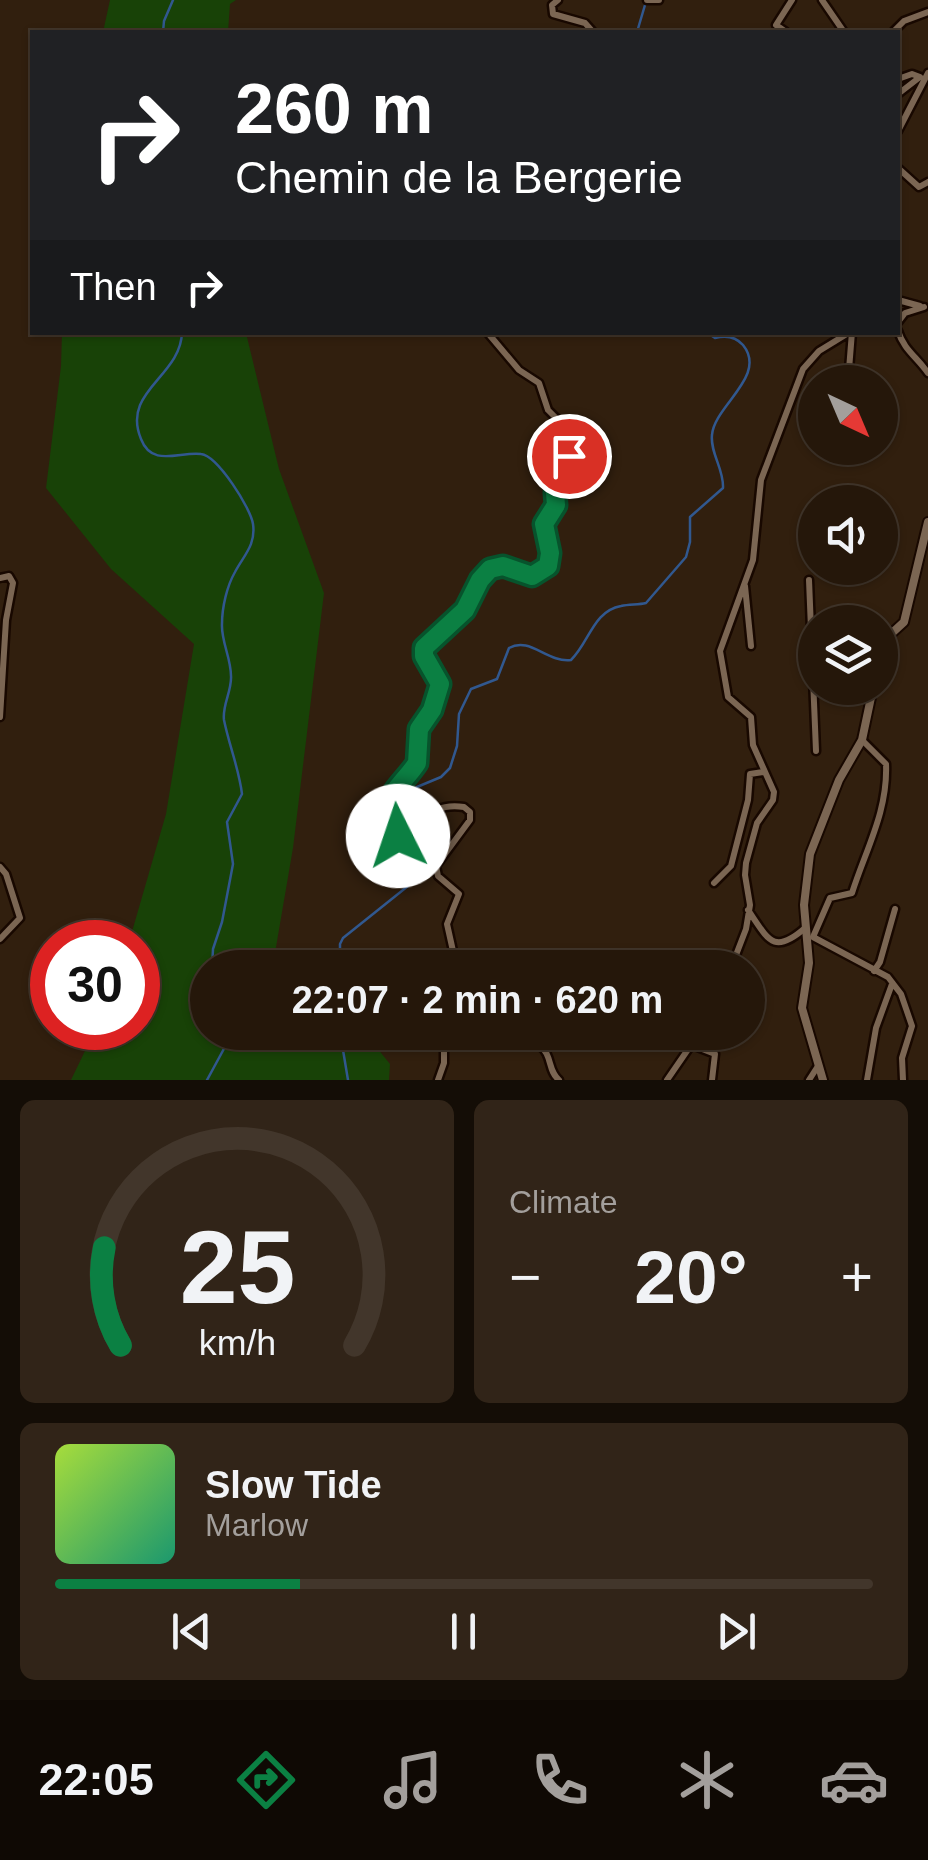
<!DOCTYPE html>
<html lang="en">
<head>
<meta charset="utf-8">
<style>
  :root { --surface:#25170a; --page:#312418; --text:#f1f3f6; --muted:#a39f9c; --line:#42362b; --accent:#0b8043 }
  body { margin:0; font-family:Arial,sans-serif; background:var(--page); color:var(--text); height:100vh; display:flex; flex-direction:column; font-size:38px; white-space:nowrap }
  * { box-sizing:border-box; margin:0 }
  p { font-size:32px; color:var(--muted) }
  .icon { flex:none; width:55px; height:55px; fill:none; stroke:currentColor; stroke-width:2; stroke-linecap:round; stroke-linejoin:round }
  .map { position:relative; height:1080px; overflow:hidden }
  .drawer { display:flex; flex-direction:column; gap:20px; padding:20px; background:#140d06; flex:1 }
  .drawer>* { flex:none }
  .top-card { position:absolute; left:30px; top:30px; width:870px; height:305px; border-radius:0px; box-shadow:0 2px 8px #0004,0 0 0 2px var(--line); background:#202124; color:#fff; overflow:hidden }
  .needle { width:65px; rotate:136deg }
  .buttons { position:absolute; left:798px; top:365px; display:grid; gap:20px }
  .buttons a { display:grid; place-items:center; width:100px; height:100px; border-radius:50%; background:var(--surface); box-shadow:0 2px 8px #0004,0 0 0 2px var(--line); font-size:50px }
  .speed { position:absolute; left:30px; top:920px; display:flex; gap:20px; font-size:50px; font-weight:700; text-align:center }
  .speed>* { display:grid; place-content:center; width:130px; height:130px; border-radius:50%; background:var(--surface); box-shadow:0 2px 8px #0004,0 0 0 2px var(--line); line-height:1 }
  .speed .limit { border:15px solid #d22; background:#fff; color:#111 }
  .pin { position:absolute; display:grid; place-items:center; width:85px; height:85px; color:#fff; margin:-42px; border:5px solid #fff; border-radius:50%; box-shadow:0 2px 10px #0007 }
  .me { position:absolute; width:110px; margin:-55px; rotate:356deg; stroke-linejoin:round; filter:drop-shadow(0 0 8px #0008) }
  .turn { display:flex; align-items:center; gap:35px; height:210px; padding:0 40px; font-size:45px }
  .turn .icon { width:130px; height:130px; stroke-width:2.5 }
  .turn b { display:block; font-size:70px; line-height:85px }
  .then { display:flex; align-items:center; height:95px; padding:0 40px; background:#0003; gap:20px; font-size:38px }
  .big { font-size:75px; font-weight:800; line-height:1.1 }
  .drawer .card { flex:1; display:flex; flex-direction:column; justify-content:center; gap:15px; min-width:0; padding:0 35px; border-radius:15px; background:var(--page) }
  .drawer .dial { align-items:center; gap:0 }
  .dial svg { height:260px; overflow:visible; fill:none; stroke:var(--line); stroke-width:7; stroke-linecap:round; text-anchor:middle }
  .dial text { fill:var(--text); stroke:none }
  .song { display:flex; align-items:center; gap:30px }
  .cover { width:120px; height:120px; border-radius:15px; background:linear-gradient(135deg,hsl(80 70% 55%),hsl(160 70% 35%)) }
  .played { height:10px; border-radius:5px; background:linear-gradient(90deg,var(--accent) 30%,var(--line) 30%) }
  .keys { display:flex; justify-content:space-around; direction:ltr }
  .heat { display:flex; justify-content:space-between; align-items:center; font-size:55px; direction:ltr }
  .drawer .tiles { flex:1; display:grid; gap:20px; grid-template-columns:1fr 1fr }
  .card:last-child { grid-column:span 2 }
  .trip { position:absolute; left:190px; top:950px; width:575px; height:100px; border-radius:50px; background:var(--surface); box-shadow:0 2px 8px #0004,0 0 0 2px var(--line); font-weight:800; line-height:100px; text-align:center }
  .dock { display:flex; height:160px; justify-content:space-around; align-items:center; background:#0f0904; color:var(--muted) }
  .dock .icon { width:70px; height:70px }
  .dock .on { color:var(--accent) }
  .dock b { font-size:45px; color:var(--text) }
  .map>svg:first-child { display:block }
  .green { fill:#184207 }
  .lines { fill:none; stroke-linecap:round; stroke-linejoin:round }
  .stream { stroke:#31588f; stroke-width:2.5 }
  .minor-casing { stroke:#180800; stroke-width:11 }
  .tertiary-casing { stroke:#180800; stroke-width:12 }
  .minor { stroke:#7b6653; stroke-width:6 }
  .tertiary { stroke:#7b6653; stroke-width:8 }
  .route-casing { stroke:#07532c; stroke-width:25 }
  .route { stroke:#0b8043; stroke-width:18 }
</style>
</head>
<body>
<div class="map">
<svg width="928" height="1080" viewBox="0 0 928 1080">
  <rect width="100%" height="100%" fill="#311f0e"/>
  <path class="green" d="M 110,0 L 236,0 L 230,4 L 228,32 L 103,32 Z
    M 62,333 L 246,333 L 279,469 L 324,593 L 293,848 L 275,953 L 271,956 L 292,967 L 208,968 L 208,1032 L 365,1033 L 390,1064 L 389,1080 L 71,1080 L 96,1028 L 138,1028 L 138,942 L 129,942 L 166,814 L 194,644 L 111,569 L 46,488 L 61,366 Z"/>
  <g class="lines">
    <path class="stream" d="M 163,32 L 164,21 L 173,0
      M 637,32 L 645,5
      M 182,332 C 181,377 121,391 141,439 C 152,468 180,451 201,454 C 218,456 251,509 253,524 C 256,545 244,555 235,572 C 227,586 222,607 222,624 C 221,641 231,658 231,676 C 232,691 222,705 224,720 C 229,745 239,769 242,794 L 227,822 L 233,864 L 222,922 L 213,949 L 212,968
      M 401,834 L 401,803 L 417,787 L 441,777 L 450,768 L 457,746 L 459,714 L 471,689 L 497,679 L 509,648 C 530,636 547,663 571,660 C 589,643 593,611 621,606 C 630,604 638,605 646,603 L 686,557 L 690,542 L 690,517 L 723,488 C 724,469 710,453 712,435 C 714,406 768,376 743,345 C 735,336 726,335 715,338 L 706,332
      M 340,968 L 340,944 L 343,938 L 413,882 L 417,870 L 399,843
      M 340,1032 L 348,1080
      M 207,1080 L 226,1045 L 229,1032"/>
    <defs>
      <path id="minor" d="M 558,0 L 552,5 L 553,14 L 585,23 L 593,32
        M 647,0 L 659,0
        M 822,0 L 844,32
        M 786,32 L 776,25 L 792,0
        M 893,32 L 904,21 L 928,12
        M 898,79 L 912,74 L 920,77 L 898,94
        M 898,131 L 928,73
        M 898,168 L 919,187 L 928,182
        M 898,300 L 920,306
        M 898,322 L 905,313 L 924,307
        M 898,331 C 904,350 917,357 928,373
        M 848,382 L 852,332
        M 0,578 L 9,576 L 13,583 L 6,620 L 0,717
        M 809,580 L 816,751
        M 745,586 L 751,646
        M 0,867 L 6,874 L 20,918 L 0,939
        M 714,883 L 731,866 L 748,800 L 750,774 L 763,772
        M 748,910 C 768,939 773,956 805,928
        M 813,937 L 830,898 L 852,893 C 866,849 888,811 886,764 L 862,740
        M 813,937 L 888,977 L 901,994 L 912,1026 L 902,1058 L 903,1080
        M 449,968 L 453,951 L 447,924 L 459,894 L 438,876 L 436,866 L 470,820 L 470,812 L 464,807 C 428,802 427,824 403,838 L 395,833 L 388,815 L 388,803 L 397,784 L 417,763 L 419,729 L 431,709 L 440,684 L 423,650 L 465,610 L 479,580 L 490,569 L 503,567 L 532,576 L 548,566 L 550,553 L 543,523 L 554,511 L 557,485 L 569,464 L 568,437 L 564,426 L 548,410 L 539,383 L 519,370 L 487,332
        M 731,968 L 746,929 L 750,905 L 745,875 L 746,863 L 757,823 L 773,800 L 774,792 L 753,745 L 751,717 L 728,697 L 720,651 L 753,560 L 761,480 L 803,369 L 819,351 L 850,332
        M 874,971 L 880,962 L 895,909
        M 468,1032 L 539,1045 C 553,1055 547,1070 559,1080
        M 692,1045 L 715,1054 L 712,1080
        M 438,1080 L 444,1063 L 444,1032
        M 667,1080 L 700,1032
        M 809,1080 L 818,1066
        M 867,1080 L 876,1028 L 892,984"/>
      <path id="tertiary" d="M 880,644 L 904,622 L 928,522
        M 823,1080 L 802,1008 L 809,963 L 804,905 L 810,854 L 839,780 L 862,740 L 873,688"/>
    </defs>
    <use href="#minor" class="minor-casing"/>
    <use href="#tertiary" class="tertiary-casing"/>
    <use href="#minor" class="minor"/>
    <use href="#tertiary" class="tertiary"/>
  </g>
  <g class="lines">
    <defs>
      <path id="route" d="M 398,836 C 373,801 400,789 417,763 L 419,729 L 432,710 L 440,684 L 424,656 L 424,648 L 465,610 L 480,580 L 490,569 L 503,566 L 532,576 L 548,566 L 550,553 L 544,524 L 556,505 L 555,493 L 569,456"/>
    </defs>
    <use href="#route" class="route-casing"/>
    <use href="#route" class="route"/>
  </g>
</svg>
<div class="buttons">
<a><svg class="needle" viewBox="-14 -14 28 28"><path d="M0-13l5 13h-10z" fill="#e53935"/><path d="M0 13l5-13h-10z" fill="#a39f9c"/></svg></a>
<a><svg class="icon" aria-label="sound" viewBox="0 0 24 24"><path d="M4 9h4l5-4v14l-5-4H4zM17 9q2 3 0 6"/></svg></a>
<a><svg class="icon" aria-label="layers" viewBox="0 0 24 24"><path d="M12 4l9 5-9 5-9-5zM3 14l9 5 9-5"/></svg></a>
</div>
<div class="speed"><div class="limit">30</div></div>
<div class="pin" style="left:569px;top:456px;background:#d93025"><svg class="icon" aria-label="arrive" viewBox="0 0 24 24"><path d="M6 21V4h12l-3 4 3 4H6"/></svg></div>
<svg class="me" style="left:398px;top:836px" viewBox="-20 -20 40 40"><circle r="19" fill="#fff"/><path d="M0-13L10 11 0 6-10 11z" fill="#0b8043"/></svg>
<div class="trip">22:07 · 2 min · 620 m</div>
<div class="top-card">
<div class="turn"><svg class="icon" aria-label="right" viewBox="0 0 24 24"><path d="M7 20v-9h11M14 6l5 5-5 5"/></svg><div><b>260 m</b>Chemin de la Bergerie</div></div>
<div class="then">Then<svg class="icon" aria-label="right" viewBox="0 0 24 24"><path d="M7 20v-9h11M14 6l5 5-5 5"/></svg></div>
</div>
</div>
<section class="drawer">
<div class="tiles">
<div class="card dial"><svg viewBox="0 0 100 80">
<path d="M14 69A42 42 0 1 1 86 69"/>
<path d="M14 69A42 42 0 0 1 9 39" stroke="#0b8043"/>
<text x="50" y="56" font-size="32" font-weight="700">25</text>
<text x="50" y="72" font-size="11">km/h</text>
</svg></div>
<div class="card"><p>Climate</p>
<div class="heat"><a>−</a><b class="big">20°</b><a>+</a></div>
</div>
<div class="card">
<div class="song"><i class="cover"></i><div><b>Slow Tide</b><p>Marlow</p></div></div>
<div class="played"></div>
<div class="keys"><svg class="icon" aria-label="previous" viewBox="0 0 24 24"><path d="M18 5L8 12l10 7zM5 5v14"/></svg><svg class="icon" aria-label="pause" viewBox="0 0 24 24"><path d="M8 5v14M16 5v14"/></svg><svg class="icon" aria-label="next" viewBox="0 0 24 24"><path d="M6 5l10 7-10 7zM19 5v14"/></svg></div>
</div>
</div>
</section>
<nav class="dock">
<b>22:05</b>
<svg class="icon on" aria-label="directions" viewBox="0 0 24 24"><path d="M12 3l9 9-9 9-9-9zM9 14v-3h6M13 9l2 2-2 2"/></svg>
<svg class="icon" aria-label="music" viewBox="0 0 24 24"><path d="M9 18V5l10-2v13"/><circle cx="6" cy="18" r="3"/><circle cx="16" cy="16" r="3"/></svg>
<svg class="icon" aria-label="phone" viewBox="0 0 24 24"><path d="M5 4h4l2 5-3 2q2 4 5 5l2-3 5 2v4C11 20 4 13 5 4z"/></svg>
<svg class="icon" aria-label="climate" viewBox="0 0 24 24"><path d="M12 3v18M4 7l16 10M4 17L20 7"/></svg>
<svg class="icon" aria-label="car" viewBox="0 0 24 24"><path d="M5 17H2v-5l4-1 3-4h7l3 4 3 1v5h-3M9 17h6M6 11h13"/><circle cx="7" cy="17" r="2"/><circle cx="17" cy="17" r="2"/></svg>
</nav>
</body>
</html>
